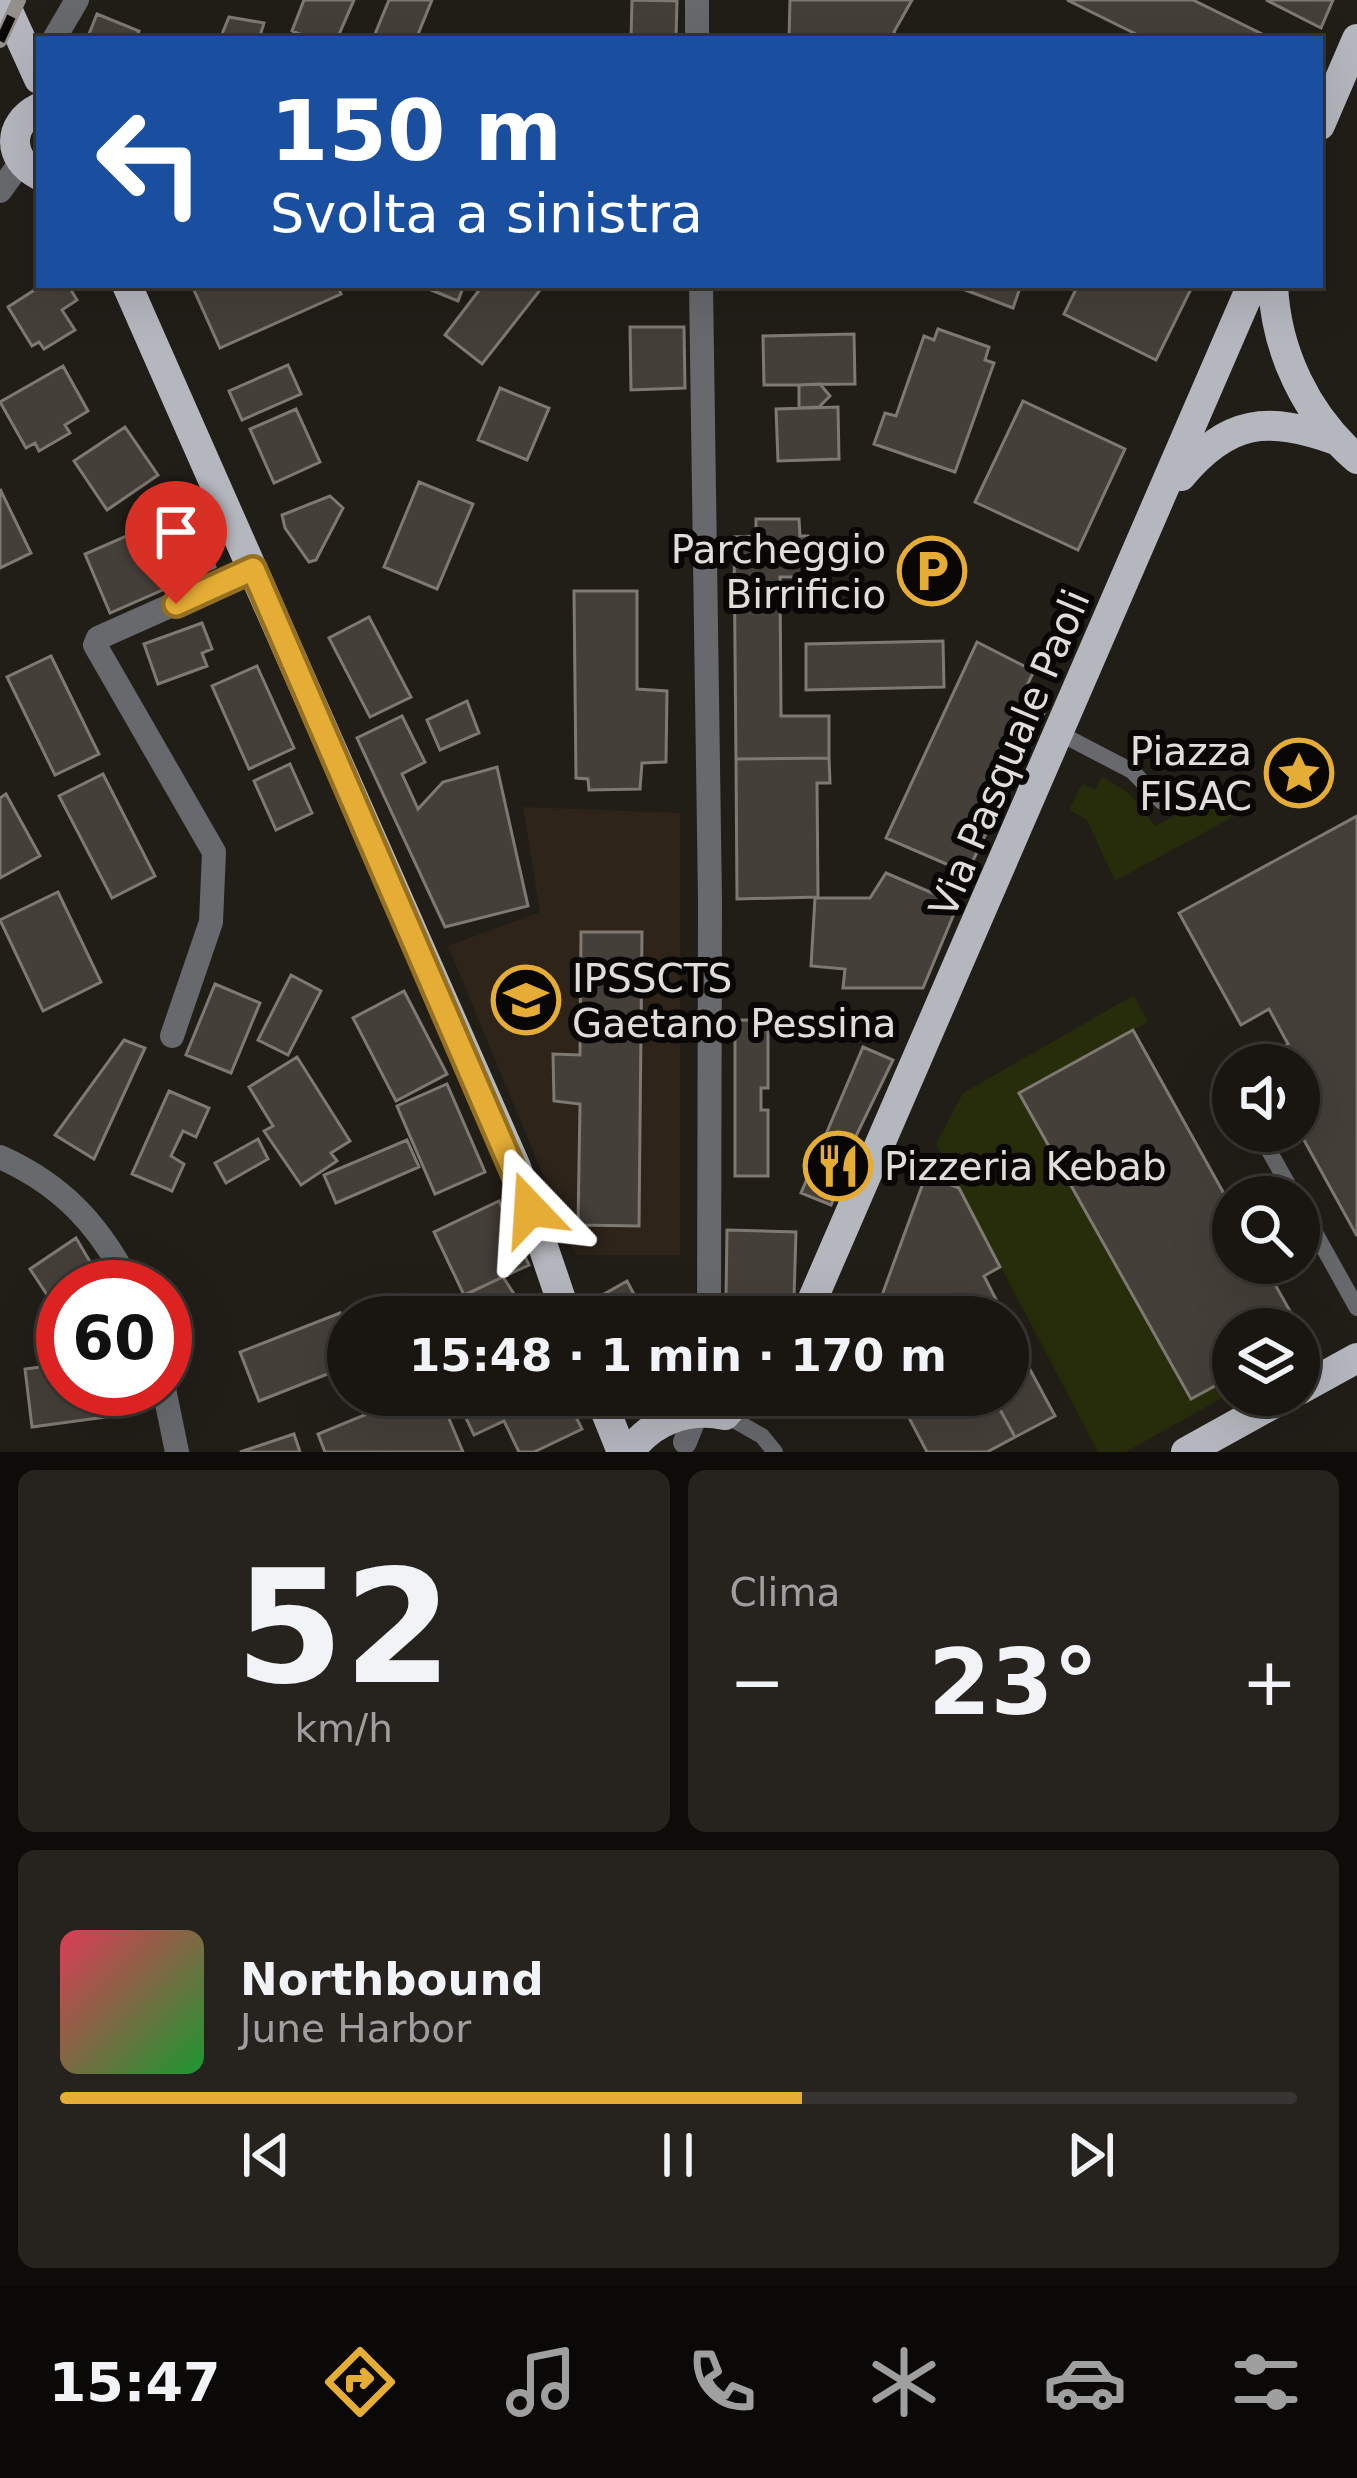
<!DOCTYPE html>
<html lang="it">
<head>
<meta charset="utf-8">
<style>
  :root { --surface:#191611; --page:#26231f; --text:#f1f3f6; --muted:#9f9f9f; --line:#373531; --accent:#e5ad35 }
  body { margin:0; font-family:"DejaVu Sans",sans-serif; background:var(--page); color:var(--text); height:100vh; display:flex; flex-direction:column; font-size:45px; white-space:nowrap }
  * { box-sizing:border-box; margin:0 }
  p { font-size:39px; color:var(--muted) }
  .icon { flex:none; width:66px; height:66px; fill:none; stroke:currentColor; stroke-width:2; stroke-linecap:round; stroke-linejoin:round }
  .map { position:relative; height:1452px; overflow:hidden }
  .details { display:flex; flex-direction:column; gap:18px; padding:18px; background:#0e0c09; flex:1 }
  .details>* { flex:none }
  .top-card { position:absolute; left:36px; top:36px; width:1287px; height:252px; border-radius:0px; box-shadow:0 12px 48px #0002,0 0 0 3px var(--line); background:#1a4fa0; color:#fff; overflow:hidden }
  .controls { position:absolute; left:1212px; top:1044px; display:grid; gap:24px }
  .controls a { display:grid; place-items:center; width:108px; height:108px; border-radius:50%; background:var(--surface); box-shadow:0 12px 48px #0002,0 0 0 3px var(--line); font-size:60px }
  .speed { position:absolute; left:36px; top:1260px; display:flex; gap:24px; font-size:60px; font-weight:700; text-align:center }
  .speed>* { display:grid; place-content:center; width:156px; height:156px; border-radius:50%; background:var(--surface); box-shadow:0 12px 48px #0002,0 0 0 3px var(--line); line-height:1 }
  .speed .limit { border:18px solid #d22; background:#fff; color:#111 }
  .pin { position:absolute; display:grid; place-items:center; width:102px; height:102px; color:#fff; margin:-123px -51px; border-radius:50% 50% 50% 0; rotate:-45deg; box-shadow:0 0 12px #0007 }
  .pin .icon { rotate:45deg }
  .me { position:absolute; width:132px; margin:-66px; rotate:340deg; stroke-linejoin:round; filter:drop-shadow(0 0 9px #0008) }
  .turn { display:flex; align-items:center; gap:42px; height:252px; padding:0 36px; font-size:54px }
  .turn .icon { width:156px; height:156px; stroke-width:2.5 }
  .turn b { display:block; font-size:84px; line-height:102px }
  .big { font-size:90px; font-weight:700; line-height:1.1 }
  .details .widget { flex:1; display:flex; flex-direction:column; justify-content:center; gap:18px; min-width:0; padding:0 42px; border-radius:18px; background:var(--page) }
  .details .dial { align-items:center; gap:0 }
  .dial b { font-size:156px; line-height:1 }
  .song { display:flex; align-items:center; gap:36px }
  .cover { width:144px; height:144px; border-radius:18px; background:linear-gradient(135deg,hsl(350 70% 55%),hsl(130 70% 35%)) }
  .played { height:12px; border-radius:6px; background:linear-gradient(90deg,var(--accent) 60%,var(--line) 60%) }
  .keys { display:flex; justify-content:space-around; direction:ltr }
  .heat { display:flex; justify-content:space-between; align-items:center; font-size:66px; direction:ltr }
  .details .tiles { flex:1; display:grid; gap:18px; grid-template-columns:1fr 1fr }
  .widget:last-child { grid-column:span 2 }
  .trip { position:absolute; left:327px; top:1296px; width:702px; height:120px; border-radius:60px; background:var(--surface); box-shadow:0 12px 48px #0002,0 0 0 3px var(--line); font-weight:700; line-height:120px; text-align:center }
  .tabs { display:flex; height:192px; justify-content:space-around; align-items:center; background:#0a0907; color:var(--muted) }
  .tabs .icon { width:84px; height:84px }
  .tabs .selected { color:var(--accent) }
  .tabs b { font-size:54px; color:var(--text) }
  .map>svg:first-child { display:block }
  .built { fill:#2e241a; fill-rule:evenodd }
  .green { fill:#272c0a }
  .building { fill:#453f39; stroke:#7f7973; stroke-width:3 }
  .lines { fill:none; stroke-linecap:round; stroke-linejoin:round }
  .lane { stroke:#68696d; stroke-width:16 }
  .street { stroke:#68696d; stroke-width:24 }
  .primary { stroke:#b5b7be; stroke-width:30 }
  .rail-casing { stroke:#93908b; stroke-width:14 }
  .rail { stroke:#090706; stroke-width:9; stroke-dasharray:27; stroke-linecap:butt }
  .route-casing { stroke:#957022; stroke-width:30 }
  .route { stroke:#e5ad35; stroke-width:21 }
  .labels { text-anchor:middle; stroke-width:12; stroke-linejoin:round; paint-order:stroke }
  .poi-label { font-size:39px; fill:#e1deda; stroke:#090706; text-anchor:end }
  .street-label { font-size:39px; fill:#e1deda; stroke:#090706 }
</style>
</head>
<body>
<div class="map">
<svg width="1357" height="1452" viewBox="0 0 1357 1452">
  <rect width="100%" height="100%" fill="#211d17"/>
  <path class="built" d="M 523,807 L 680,813 L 680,1255 L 576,1255 L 448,946 L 540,912 ZM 554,1054 L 580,1055 L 638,1226 L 579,1224 L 580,1104 L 554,1100 Z"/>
  <path class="green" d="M 1102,776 L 1130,794 L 1155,826 L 1216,794 L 1231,818 L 1115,881 L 1087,820 L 1069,810 L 1082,783 L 1095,790 Z
    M 1134,995 L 1148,1022 L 1019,1094 L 1190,1399 L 1233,1376 L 1233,1392 L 1126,1452 L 1098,1452 L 936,1144 L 963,1093 Z"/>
  <path class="building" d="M 304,0 L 354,0 L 337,39 L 311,39 L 292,31 Z
    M 389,0 L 432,0 L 416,39 L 375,34 Z
    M 632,0 L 677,1 L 676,39 L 631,39 Z
    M 790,0 L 912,0 L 894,32 L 898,39 L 789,39 Z
    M 1067,0 L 1193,0 L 1272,39 L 1146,39 Z
    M 1266,0 L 1333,0 L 1321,28 Z
    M 97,14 L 139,31 L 136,39 L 87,39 Z
    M 229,17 L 264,23 L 259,39 L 220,39 Z
    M 36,283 L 68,285 L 77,300 L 62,310 L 75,330 L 44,349 L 39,342 L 32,346 L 8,307 L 39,287 Z
    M 206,285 L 337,285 L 341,294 L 220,348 L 194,290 Z
    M 419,285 L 464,285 L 458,301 Z
    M 483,285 L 544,285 L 482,364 L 445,335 Z
    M 952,285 L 1021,285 L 1013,308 Z
    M 1078,285 L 1193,285 L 1156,360 L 1064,314 Z
    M 630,327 L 684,327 L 685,388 L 631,390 Z
    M 938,329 L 989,347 L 985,360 L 994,363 L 955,472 L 874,444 L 885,413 L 896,416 L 924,336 L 934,340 Z
    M 854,334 L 855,384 L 764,385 L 763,336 Z
    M 288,365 L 301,394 L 242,420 L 229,391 Z
    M 63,366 L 88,411 L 65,425 L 70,433 L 39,451 L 35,443 L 26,448 L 0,402 Z
    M 820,384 L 830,396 L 819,407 L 799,408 L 799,385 Z
    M 500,388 L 549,408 L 527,460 L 478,440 Z
    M 1023,401 L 1125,449 L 1078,550 L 975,502 Z
    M 838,407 L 839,459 L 778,461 L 776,409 Z
    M 296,409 L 320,462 L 274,483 L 250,429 Z
    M 125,427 L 158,475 L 107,510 L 74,461 Z
    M 419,482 L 473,504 L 437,589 L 384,567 Z
    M 0,489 L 31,553 L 0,568 Z
    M 330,496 L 343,508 L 316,560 L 309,562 L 285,528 L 282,515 Z
    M 191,508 L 215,567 L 110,613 L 85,554 Z
    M 756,519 L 799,519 L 800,536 L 808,536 L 809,577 L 780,577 L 781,716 L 829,716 L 829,758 L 736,759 L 734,537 L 756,536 Z
    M 574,591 L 637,591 L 637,689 L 667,691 L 666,762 L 642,763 L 640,789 L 589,790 L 588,779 L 576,778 Z
    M 369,617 L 411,697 L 370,717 L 329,638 Z
    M 202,623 L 212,649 L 202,653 L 207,666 L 158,684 L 144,644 Z
    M 943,641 L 944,687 L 806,690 L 806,644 Z
    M 977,642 L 1034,671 L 1021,698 L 1047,707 L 967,873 L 886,838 Z
    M 51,656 L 99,754 L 55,775 L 7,677 Z
    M 257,666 L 294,748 L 249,769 L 212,686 Z
    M 467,701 L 479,733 L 440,750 L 427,720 Z
    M 402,716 L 425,762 L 402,774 L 418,809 L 443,782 L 497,767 L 528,906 L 445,927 L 357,738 Z
    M 829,758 L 830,783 L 817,783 L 818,897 L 737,899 L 736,759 Z
    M 290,764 L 312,813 L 276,830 L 254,781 Z
    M 103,774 L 155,876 L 112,898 L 59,796 Z
    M 6,794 L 40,856 L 0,878 L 0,798 Z
    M 1357,816 L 1357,1236 L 1299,1131 L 1299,1065 L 1262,1065 L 1260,1060 L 1288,1044 L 1269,1009 L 1241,1025 L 1179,913 Z
    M 886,873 L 958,904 L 923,988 L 843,988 L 845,969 L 811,966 L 815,898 L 870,898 Z
    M 58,892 L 101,982 L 43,1011 L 0,920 Z
    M 581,932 L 642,932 L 639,1226 L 578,1225 L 580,1104 L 554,1101 L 553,1054 L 580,1055 Z
    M 291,975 L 321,991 L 288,1055 L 258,1040 Z
    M 215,984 L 260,1003 L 231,1073 L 186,1055 Z
    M 404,991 L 447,1074 L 396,1101 L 353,1018 Z
    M 735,1020 L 768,1020 L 768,1088 L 761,1088 L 761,1110 L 768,1110 L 768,1176 L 735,1176 Z
    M 1133,1030 L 1233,1210 L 1233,1263 L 1263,1263 L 1304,1336 L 1299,1339 L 1299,1329 L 1233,1329 L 1233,1376 L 1191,1399 L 1019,1093 Z
    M 124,1040 L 145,1048 L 94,1159 L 55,1135 Z
    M 863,1047 L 893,1060 L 854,1140 L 858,1142 L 831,1205 L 801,1193 Z
    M 297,1057 L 350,1141 L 331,1153 L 337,1161 L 301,1185 L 264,1131 L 273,1126 L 249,1087 Z
    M 447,1084 L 485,1172 L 435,1194 L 397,1106 Z
    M 169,1091 L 209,1108 L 196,1137 L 183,1131 L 171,1156 L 184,1164 L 172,1191 L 132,1174 Z
    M 258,1139 L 268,1159 L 226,1183 L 215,1163 Z
    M 407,1140 L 419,1167 L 336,1203 L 324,1175 Z
    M 926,1175 L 959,1188 L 1000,1267 L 984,1276 L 1005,1317 L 874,1317 Z
    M 499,1201 L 529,1265 L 464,1295 L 434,1232 Z
    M 727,1230 L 796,1232 L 794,1298 L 726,1296 Z
    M 76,1238 L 105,1287 L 63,1287 L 63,1319 L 30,1269 Z
    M 503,1277 L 529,1317 L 427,1317 L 452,1303 L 459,1315 L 473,1308 L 467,1294 Z
    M 627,1281 L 646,1317 L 608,1317 L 599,1297 Z
    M 942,1298 L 952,1317 L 907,1317 Z
    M 340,1313 L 348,1334 L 348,1366 L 259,1401 L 240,1352 Z
    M 1008,1345 L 1020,1367 L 1027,1364 L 1055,1416 L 987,1452 L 927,1452 L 897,1395 L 1008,1395 Z
    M 63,1364 L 63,1389 L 125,1389 L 128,1414 L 32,1427 L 25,1369 Z
    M 413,1395 L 439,1395 L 463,1452 L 325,1452 L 318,1434 Z
    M 455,1395 L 565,1395 L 582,1429 L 534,1452 L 519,1452 L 504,1421 L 474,1435 Z
    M 897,1395 L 959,1395 L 966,1407 L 992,1395 L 1015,1437 L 987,1452 L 927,1452 Z
    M 294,1434 L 300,1452 L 240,1452 Z"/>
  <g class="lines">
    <path class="lane" d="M 1061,734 L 1132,771 L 1162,802
      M 1258,1131 L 1295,1197
      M 1299,1204 L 1357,1308
      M 725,1415 L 762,1436 L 775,1452"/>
    <path class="street" d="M 697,0 L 697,39
      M 54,39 L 77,0
      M 0,191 L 21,162
      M 701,285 L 710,901 L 709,1317
      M 172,1036 L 211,922 L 214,852 L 95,645 L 98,638 L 253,569
      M 0,1157 C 63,1185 100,1226 131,1287
      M 164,1389 L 177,1452
      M 685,1442 L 697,1412"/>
    <path class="primary" d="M 3,0 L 39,79
      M 39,108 C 7,124 7,159 39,175
      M 1320,125 L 1357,39
      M 127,285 L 516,1167 L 567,1317
      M 1273,285 C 1276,351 1306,415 1357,459
      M 1181,476 C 1229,419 1267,416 1336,440
      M 805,1317 L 1252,285
      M 1299,1390 L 1357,1358
      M 599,1395 L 622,1452
      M 629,1452 C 652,1421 687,1407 725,1415 L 743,1395
      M 1186,1452 L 1289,1395"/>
    <defs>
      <path id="rail" d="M 0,41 L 19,0"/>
    </defs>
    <use href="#rail" class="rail-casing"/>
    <use href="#rail" class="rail"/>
  </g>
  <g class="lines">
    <defs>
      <path id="route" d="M 176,604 L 253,569 L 530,1209"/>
    </defs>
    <use href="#route" class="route-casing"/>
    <use href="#route" class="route"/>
  </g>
  <defs>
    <symbol id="parking-ring" viewBox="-11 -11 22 22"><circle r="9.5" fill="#090706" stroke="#e5ad35" stroke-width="1.5"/><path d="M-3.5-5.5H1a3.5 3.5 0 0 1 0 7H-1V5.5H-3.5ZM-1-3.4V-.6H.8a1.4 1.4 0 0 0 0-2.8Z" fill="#e5ad35"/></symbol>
    <symbol id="sight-ring" viewBox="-11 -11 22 22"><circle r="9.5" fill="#090706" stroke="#e5ad35" stroke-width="1.5"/><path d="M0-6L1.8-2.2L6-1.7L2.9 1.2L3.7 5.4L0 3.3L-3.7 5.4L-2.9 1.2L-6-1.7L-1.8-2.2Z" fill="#e5ad35"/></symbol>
    <symbol id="school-ring" viewBox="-11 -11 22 22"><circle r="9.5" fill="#090706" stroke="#e5ad35" stroke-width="1.5"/><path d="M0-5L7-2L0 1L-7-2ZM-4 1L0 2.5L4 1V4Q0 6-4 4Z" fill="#e5ad35"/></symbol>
    <symbol id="restaurant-ring" viewBox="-11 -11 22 22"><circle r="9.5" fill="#090706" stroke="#e5ad35" stroke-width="1.5"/><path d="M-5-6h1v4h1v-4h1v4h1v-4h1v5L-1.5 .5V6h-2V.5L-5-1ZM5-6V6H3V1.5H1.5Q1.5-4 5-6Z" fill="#e5ad35"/></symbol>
  </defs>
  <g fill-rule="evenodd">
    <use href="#parking-ring" x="894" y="533" width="76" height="76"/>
    <use href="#sight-ring" x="1261" y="735" width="76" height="76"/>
    <use href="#school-ring" x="488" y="962" width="76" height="76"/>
    <use href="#restaurant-ring" x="800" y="1128" width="76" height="76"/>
  </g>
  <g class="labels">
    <g class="poi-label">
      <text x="886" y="563">Parcheggio<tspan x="886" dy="45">Birrificio</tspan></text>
      <text x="1252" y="765">Piazza<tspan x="1252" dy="45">FISAC</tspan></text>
      <text x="572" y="992" text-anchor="start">IPSSCTS<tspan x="572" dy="45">Gaetano Pessina</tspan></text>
      <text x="884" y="1180" text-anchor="start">Pizzeria Kebab</text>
    </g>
    <g class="street-label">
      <text transform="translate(1009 753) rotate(-67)" y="14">Via Pasquale Paoli</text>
    </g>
  </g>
</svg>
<div class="controls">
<a><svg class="icon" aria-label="sound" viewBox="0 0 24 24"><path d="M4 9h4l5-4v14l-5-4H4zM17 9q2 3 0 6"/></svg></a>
<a><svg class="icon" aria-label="search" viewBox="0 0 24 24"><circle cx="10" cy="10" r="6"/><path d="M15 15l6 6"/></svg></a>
<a><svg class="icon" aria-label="layers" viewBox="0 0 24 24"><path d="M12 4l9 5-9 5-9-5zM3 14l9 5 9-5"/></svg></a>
</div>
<div class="speed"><div class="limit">60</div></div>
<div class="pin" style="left:176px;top:604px;background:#d93025"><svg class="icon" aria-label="arrive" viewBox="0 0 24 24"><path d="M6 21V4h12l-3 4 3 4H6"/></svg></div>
<svg class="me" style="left:530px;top:1209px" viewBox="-20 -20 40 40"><path d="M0-17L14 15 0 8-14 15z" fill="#e5ad35" stroke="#fff" stroke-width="4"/></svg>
<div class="trip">15:48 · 1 min · 170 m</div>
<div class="top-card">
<div class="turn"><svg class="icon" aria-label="left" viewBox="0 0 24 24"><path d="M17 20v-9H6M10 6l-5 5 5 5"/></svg><div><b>150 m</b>Svolta a sinistra</div></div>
</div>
</div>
<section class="details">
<div class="tiles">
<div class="widget dial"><b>52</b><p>km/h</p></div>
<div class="widget"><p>Clima</p>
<div class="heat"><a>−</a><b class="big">23°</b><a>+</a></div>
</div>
<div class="widget">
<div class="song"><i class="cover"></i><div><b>Northbound</b><p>June Harbor</p></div></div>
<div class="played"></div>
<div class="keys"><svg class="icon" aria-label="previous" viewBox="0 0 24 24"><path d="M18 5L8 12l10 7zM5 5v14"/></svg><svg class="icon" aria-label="pause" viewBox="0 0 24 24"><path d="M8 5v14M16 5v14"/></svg><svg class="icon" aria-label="next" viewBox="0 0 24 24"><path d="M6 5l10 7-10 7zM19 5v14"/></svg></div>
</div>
</div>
</section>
<nav class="tabs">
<b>15:47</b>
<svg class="icon selected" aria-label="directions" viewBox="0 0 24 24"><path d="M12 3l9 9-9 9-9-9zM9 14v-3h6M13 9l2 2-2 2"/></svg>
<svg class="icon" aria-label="music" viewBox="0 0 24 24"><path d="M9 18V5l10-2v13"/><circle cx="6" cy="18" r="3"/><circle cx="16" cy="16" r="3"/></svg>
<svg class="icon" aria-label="phone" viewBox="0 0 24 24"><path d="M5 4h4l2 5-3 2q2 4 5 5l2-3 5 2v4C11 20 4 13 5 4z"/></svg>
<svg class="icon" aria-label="climate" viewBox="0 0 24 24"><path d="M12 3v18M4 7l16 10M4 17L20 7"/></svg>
<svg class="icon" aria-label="car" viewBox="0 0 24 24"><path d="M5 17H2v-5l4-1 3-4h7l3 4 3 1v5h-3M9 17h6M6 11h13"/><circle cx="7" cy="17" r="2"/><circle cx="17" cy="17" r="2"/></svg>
<svg class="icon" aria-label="filters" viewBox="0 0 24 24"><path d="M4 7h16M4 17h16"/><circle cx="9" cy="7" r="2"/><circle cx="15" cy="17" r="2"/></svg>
</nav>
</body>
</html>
